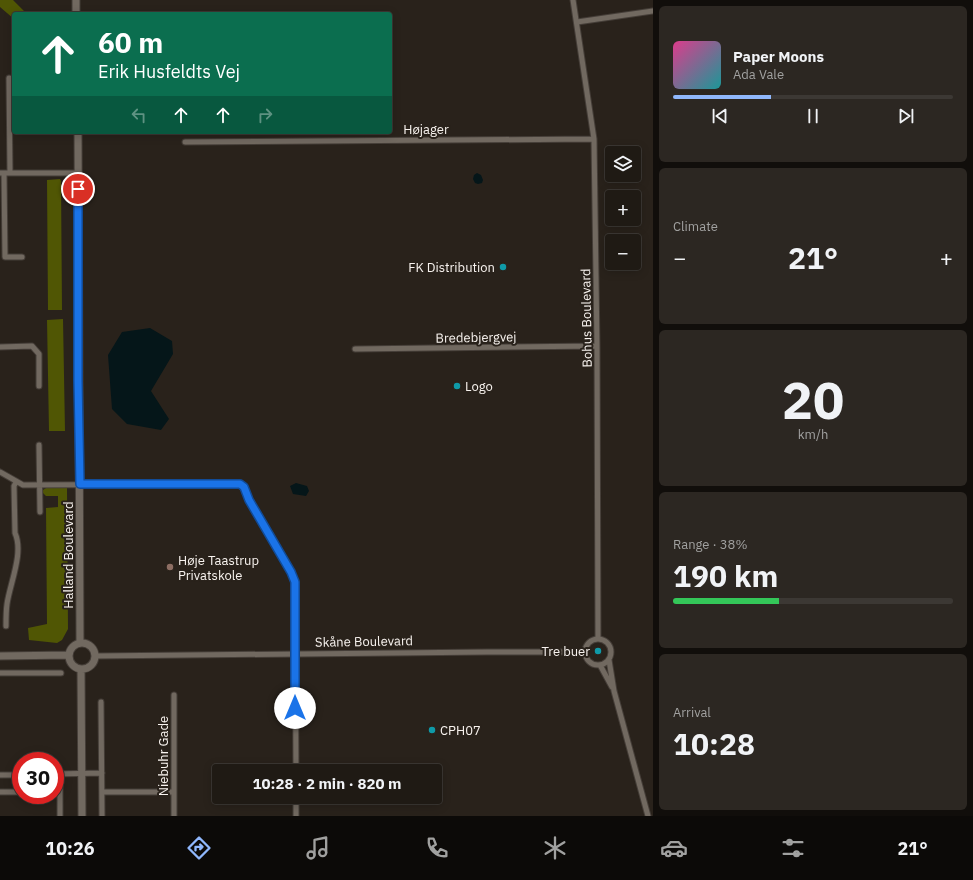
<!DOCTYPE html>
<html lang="en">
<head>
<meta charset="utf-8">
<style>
  :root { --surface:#1f1a14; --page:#2c2722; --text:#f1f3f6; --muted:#a1a1a0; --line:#3c3834; --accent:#90b8fd }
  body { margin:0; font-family:"IBM Plex Sans",sans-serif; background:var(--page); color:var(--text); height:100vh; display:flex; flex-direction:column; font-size:15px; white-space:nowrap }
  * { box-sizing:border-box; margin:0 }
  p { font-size:13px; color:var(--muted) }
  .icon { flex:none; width:22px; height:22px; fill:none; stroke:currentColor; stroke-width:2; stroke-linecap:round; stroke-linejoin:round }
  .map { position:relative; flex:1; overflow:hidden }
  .side { display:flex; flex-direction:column; gap:6px; padding:6px; background:#110e0b; width:320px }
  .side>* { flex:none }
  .banner { position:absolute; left:12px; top:12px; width:380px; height:122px; border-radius:4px; box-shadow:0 2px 10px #0003,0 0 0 1px var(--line); background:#0b6e4f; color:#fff; overflow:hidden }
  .controls { position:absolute; left:605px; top:146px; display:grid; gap:8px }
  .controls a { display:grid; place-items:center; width:36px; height:36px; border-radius:4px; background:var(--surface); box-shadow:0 2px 10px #0003,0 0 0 1px var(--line); font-size:20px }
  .speed { position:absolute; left:12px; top:752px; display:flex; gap:8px; font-size:20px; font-weight:700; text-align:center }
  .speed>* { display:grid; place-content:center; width:52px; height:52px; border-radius:50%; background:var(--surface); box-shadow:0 2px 10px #0003,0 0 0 1px var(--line); line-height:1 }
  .speed .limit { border:6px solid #d22; background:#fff; color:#111 }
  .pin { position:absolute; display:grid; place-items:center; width:34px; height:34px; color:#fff; margin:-17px; border:2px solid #fff; border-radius:50%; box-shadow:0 1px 4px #0007 }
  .me { position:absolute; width:44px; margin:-22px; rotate:0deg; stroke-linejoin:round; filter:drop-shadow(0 0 3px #0008) }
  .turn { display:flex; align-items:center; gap:14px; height:84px; padding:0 20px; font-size:18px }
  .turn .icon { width:52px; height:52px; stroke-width:2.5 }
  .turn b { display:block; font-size:28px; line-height:34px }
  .lanes { display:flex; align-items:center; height:38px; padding:0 20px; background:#0003; justify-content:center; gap:20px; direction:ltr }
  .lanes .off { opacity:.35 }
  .big { font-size:30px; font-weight:800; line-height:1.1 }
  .side .widget { flex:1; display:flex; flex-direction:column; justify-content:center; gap:6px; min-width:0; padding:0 14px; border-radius:6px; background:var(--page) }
  .side .dial { align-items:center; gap:0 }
  .dial b { font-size:52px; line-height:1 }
  .song { display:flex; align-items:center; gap:12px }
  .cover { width:48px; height:48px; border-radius:6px; background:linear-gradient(135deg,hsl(330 70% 55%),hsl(180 70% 35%)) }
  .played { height:4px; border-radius:2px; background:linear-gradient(90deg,var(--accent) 35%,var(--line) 35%) }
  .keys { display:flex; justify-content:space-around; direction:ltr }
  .heat { display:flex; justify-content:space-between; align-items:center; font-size:22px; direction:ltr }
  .charge { height:6px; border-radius:3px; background:linear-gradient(90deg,#34c759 38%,var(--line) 0) }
  .trip { position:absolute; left:212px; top:764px; width:230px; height:40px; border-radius:4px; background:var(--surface); box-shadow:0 2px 10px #0003,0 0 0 1px var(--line); font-weight:800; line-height:40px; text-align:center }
  .menu { display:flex; height:64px; justify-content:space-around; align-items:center; background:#0c0a08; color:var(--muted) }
  .menu .icon { width:28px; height:28px }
  .menu .current { color:var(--accent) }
  .menu b { font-size:18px; color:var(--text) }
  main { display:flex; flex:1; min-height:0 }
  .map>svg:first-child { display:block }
  .forest { fill:#505604 }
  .water { fill:#051619 }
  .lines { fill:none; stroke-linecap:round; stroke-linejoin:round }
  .street-casing { stroke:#453e38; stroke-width:7 }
  .secondary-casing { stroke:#453e38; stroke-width:9 }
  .street { stroke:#716960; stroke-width:5 }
  .secondary { stroke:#716960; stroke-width:7 }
  .route-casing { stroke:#114b97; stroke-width:10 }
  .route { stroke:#1a73e8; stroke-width:7 }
  .culture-dot { fill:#0f9aa8; stroke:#29221b; stroke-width:1.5 }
  .education-dot { fill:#8d6e63; stroke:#29221b; stroke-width:1.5 }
  .labels { text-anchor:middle; stroke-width:4; stroke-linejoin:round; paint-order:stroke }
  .street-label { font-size:13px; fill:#f8f3ef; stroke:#29221b }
  .poi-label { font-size:13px; fill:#f8f3ef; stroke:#29221b; text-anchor:start }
</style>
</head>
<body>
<main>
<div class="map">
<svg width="653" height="816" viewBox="0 0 653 816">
  <rect width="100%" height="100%" fill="#29221b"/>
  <path class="forest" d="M 0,0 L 13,0 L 27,14 L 14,14 L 14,19 L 0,7 Z
    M 60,179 L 61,181 L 62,310 L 48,310 L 47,180 Z
    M 63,319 L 65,431 L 49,431 L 47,320 Z
    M 46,488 L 67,488 L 68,629 L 62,640 L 57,643 L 29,640 L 28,628 L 47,624 L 46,508 L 58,507 L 58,496 L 46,496 L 43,493 L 43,490 Z"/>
  <path class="water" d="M 477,173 L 481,175 L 483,180 L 482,183 L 478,184 L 475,183 L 473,179 L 474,175 Z
    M 150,328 L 172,341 L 173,354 L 151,391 L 169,419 L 161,430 L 127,424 L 112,409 L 108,355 L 122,332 Z
    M 296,483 L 307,486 L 309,491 L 306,496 L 293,494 L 290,486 Z"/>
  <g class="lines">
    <defs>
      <path id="street" d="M 573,0 L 594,139 L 597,346 L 598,638
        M 577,22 L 653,11
        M 9,78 L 10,173
        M 185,142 L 594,139
        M 0,173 L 78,173
        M 4,173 L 5,257 L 22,257
        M 0,347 L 32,346 L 39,354 L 39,386
        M 355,349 L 597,346
        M 39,445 L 40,512
        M 0,472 L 23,485 L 240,484 L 244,487 L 249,500 L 291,572 L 295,582 L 296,771
        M 6,626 C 6,619 6,611 7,604 C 10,583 24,553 15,533 L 14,486 L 16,482
        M585 652a13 13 0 1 1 26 0a13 13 0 1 1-26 0Z
        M 95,656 L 487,652 L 585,652
        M 609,660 L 614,691 L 648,816
        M 600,665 L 612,687
        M 0,673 L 61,673
        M 174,695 L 174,816
        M 101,702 L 102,816
        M 55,774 L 102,773
        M 0,775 L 21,775
        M 0,792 L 21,792
        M 55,792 L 60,792 L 60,774
        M 60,792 L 60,816
        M 102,792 L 174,792
        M 296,797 L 296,816"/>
      <path id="secondary" d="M 76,0 L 76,14
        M 78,132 L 80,643
        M69 656a13 13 0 1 1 26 0a13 13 0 1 1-26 0Z
        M 0,656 L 69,655
        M 81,669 L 82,816"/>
    </defs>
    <use href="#street" class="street-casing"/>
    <use href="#secondary" class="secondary-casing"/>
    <use href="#street" class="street"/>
    <use href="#secondary" class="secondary"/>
  </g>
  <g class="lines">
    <defs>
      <path id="route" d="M 78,189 L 78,381 L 80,484 L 240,484 L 244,487 L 249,500 L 291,572 L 295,582 L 295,708"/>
    </defs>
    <use href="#route" class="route-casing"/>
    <use href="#route" class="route"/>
  </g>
  <g class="culture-dot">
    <circle cx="503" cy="267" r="4"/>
    <circle cx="457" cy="386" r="4"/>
    <circle cx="598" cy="651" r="4"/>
    <circle cx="432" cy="730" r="4"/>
  </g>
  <circle class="education-dot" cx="170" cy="567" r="4"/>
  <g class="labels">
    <g class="street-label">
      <text x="426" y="134">Højager</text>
      <text transform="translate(586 318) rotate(-91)" y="5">Bohus Boulevard</text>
      <text transform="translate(476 337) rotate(-1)" y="5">Bredebjergvej</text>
      <text transform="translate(68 555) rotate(-90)" y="5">Halland Boulevard</text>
      <text transform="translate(364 641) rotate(-1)" y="5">Skåne Boulevard</text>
      <text transform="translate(163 756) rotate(-90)" y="5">Niebuhr Gade</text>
    </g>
    <g class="poi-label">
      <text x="495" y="272" text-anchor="end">FK Distribution</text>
      <text x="465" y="391">Logo</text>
      <text x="178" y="565">Høje Taastrup<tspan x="178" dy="15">Privatskole</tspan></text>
      <text x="590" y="656" text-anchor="end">Tre buer</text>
      <text x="440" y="735">CPH07</text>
    </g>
  </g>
</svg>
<div class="controls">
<a><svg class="icon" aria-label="layers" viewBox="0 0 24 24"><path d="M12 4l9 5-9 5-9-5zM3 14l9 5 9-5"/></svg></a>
<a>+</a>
<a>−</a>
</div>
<div class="speed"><div class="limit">30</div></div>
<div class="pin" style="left:78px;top:189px;background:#d93025"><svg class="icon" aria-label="arrive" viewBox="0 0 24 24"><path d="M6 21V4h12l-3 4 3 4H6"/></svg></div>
<svg class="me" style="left:295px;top:708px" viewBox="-20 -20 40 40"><circle r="19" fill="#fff"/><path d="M0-13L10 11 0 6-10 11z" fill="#1a73e8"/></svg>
<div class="trip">10:28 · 2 min · 820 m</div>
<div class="banner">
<div class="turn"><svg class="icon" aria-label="ahead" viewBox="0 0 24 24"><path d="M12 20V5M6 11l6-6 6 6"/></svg><div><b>60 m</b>Erik Husfeldts Vej</div></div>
<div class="lanes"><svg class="icon off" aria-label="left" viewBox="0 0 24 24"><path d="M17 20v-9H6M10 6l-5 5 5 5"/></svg><svg class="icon" aria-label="ahead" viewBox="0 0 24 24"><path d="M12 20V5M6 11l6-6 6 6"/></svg><svg class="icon" aria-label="ahead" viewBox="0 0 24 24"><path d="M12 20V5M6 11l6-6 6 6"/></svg><svg class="icon off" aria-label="right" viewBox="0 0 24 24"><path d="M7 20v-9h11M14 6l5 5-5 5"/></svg></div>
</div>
</div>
<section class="side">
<div class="widget">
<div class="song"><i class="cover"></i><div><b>Paper Moons</b><p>Ada Vale</p></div></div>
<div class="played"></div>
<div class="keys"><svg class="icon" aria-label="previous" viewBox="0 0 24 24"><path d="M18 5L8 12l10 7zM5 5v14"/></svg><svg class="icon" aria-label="pause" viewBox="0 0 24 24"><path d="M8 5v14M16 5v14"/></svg><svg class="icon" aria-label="next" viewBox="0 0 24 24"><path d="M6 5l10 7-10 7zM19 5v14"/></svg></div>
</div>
<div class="widget"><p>Climate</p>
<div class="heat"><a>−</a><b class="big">21°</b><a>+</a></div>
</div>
<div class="widget dial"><b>20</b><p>km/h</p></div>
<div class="widget"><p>Range · 38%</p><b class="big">190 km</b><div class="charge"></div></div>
<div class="widget"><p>Arrival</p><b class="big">10:28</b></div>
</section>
</main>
<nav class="menu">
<b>10:26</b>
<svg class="icon current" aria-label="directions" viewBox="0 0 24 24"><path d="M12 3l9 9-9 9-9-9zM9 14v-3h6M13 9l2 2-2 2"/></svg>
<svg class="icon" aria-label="music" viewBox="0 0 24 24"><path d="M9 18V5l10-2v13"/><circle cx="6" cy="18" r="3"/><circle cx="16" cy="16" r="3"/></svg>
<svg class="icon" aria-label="phone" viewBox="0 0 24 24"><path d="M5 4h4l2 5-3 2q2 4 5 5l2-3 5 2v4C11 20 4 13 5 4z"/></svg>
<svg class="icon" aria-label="climate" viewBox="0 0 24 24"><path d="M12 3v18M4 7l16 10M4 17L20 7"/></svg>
<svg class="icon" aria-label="car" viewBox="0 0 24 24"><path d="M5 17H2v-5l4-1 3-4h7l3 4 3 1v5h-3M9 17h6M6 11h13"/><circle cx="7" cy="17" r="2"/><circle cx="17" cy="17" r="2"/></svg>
<svg class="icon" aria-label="filters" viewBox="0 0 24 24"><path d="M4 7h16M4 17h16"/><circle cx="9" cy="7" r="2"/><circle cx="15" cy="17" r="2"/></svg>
<b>21°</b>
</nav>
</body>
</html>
